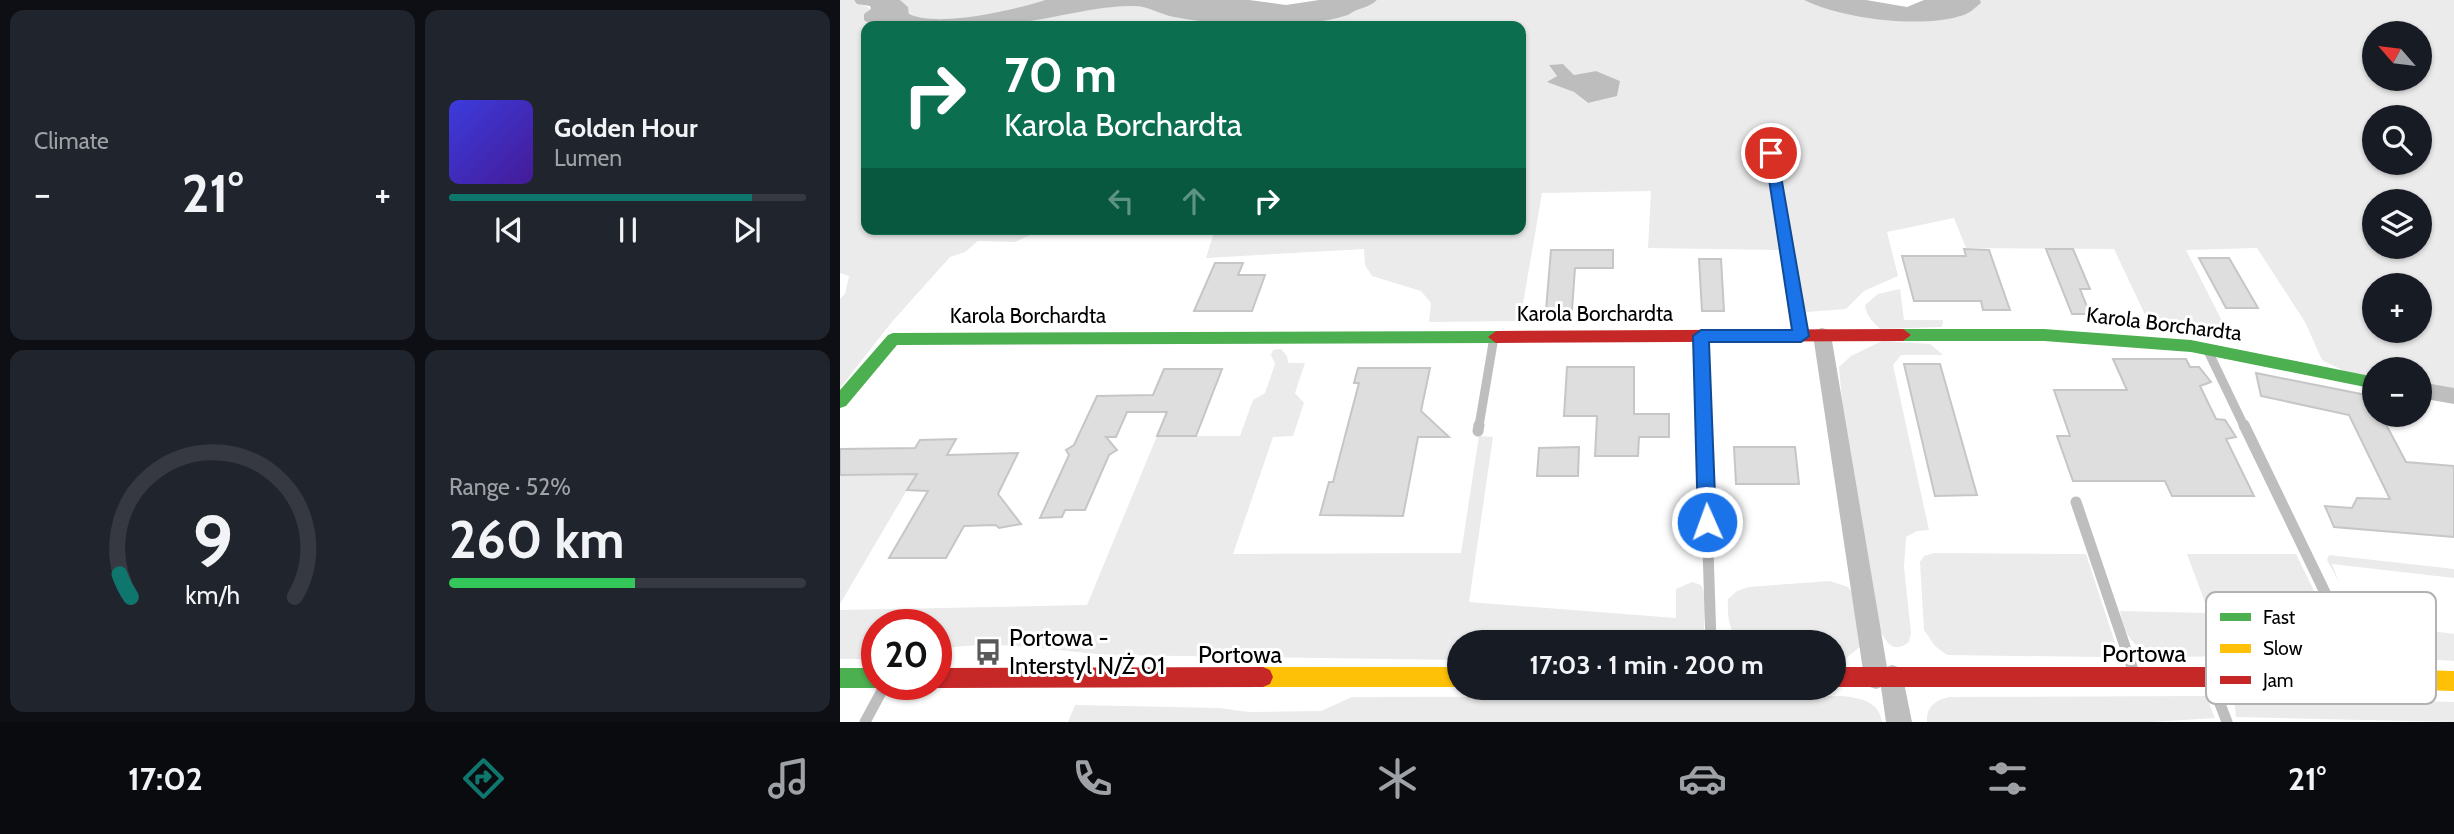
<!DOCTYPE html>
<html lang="en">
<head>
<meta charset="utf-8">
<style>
  :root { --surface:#171b24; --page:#20242c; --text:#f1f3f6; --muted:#9ea1a6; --line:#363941; --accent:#0f766e }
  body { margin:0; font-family:Cabin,sans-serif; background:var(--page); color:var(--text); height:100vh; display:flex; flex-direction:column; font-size:26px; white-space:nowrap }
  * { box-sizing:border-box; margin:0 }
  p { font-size:23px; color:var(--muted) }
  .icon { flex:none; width:38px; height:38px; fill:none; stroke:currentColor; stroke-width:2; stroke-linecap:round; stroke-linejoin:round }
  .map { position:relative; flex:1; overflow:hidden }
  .panel { display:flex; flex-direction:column; gap:10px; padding:10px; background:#0d0f14; width:840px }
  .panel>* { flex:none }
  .guide { position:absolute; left:21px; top:21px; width:665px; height:214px; border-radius:14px; box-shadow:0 2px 5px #0004; background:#0b6e4f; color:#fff; overflow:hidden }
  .needle { width:46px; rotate:298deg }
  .fabs { position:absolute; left:1522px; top:21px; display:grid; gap:14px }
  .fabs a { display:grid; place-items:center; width:70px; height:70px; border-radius:50%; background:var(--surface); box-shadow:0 2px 5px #0004; font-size:35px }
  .speed { position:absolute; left:21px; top:609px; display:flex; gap:14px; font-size:35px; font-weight:700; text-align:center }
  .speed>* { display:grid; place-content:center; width:91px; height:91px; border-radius:50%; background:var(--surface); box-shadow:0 2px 5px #0004; line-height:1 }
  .speed .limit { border:10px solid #d22; background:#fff; color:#111 }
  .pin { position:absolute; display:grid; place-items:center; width:60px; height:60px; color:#fff; margin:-30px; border:4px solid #fff; border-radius:50%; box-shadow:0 2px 7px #0007 }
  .me { position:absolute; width:77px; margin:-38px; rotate:358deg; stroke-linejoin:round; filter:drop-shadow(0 0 5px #0008) }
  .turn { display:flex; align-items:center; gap:24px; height:147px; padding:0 28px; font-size:32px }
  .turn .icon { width:91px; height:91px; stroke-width:2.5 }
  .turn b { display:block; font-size:49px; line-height:60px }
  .lanes { display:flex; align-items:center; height:66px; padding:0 28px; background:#0003; justify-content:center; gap:35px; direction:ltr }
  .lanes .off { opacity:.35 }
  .big { font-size:52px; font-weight:700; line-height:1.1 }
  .panel .widget { flex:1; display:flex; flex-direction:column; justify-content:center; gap:10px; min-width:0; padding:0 24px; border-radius:14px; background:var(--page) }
  .panel .dial { align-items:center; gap:0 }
  .dial svg { height:182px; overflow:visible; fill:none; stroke:var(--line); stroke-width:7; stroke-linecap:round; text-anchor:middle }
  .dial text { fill:var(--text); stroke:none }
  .song { display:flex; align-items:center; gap:21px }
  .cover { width:84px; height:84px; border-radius:10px; background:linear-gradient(135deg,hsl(240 70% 55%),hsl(260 70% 35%)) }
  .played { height:7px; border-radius:4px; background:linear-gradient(90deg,var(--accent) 85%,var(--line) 85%) }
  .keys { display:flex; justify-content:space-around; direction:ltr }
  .heat { display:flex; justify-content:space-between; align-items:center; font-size:38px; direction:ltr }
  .charge { height:10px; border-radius:5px; background:linear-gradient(90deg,#34c759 52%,var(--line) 0) }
  .panel .tiles { flex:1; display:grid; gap:10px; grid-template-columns:repeat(2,1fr) }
  .trip { position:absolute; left:607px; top:630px; width:399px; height:70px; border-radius:35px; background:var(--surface); box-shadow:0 2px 5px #0004; font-weight:700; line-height:70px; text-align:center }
  .dock { display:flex; height:112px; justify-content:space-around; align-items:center; background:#090b0e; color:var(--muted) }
  .dock .icon { width:49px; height:49px }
  .dock .current { color:var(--accent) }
  .dock b { font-size:32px; color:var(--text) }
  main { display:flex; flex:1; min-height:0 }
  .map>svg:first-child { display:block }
  .green { fill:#ebebeb; fill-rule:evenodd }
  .water { fill:#bdbdbd }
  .building { fill:#dedede; stroke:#c6c6c6; stroke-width:2 }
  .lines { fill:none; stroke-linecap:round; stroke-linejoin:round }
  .lane-far2 { stroke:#bebebe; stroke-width:7 }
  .lane-far1 { stroke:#bebebe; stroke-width:9 }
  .lane { stroke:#bebebe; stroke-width:11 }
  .street { fill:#bebebe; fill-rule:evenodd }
  .fast { fill:#4caf50; fill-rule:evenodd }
  .slow { fill:#ffc107; fill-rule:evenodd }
  .jam { fill:#c62828; fill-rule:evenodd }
  .route { fill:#1a73e8; stroke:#114b97; stroke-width:2 }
  .labels { text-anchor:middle; stroke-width:6; stroke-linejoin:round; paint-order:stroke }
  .street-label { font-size:21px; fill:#000; stroke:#fff }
  .near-poi-label { font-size:24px; fill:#000; stroke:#fff; text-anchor:start }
  .near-street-label { font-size:24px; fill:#000; stroke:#fff }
  .key { fill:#fff; stroke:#b2b2b2; stroke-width:2 }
  .key-label { font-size:19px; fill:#000 }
</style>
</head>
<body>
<main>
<section class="panel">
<div class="tiles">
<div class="widget"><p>Climate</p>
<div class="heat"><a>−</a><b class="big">21°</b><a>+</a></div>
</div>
<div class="widget">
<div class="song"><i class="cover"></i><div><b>Golden Hour</b><p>Lumen</p></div></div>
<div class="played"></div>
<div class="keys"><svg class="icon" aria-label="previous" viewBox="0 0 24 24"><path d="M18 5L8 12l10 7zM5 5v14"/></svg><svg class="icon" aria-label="pause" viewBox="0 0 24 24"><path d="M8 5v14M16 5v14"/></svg><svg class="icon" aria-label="next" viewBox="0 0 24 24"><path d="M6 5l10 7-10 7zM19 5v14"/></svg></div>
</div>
<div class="widget dial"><svg viewBox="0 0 100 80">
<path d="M14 69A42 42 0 1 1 86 69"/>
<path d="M14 69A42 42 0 0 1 9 59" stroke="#0f766e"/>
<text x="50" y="56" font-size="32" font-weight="700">9</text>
<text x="50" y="72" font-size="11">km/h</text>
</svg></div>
<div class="widget"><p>Range · 52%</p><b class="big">260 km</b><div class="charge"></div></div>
</div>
</section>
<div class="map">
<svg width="1614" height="722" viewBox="0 0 1614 722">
  <rect width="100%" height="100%" fill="#fff"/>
  <path class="green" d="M 0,0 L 14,0 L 31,9 L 24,19 L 33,26 L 26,26 L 26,229 L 203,229 L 175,242 L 138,241 L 125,252 L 110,257 L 51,323 L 0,388 L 0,299 L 5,294 L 9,276 L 0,273 Z
    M 60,0 L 205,0 C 173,10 100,28 69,14 L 68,7 Z
    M 537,0 L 964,0 L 996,12 L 1069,21 L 1118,17 L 1127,14 L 1141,3 L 1140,0 L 1614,0 L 1614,390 L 1580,385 L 1580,369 L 1535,369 L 1535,377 L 1510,374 L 1482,360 L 1465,322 L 1417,248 L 1346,250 L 1383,323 L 1389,341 L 1337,335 L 1309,323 L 1274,249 L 1126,248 L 1114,218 L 1047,232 L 1058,276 L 1024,291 L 1006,309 L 967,312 L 961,307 L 945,213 L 936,213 L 941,250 L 808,248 L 811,191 L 702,193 L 680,321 L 589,322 L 591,303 L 581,291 L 532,276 L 525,265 L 524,249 L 366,258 L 375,229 L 681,229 L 681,65 L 686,61 L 681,52 L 681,26 L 463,26 L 508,15 C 517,8 528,8 537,0 ZM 1535,33 L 1580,33 L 1580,79 L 1535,79 ZM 723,64 L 734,75 L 756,71 L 780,81 L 757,101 L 747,103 L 734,92 L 708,82 L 717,76 L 709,65 ZM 1535,117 L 1580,117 L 1580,163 L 1535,163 ZM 1535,201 L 1580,201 L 1580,247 L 1535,247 ZM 1535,285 L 1580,285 L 1580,331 L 1535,331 Z
    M 296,6 L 311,7 L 331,16 L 393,26 L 144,26 L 265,7 Z
    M 1060,289 L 1064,320 L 1103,320 L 1102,327 L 1040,329 C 1033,322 1026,315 1025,305 L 1038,294 Z
    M 1042,341 L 1090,344 L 1103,355 L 1061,355 L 1053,365 L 1089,530 L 1077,531 L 1066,537 L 1064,567 L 1071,633 L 1069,642 C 1052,655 1046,642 1038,626 L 1007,456 L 999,367 L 1011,356 Z
    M 441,349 L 447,356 L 448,363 L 465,363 L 455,393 L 464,403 L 453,436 L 433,437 L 393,554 L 621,553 L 639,436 L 653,437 L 629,602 L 836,618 L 836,589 L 852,582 L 861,585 L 866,597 L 863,641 L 620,642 L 619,660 L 270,655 C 212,651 153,638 96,650 L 96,625 L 37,625 L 37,654 L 34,659 L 0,659 L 0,610 L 247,605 L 317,436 L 400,436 L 413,400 L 425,393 L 435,364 L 431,355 L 433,350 Z
    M 77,474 L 67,490 L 0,604 L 0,475 Z
    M 1094,553 L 1246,554 L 1275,643 L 1275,653 L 1260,657 L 1107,655 L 1095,646 L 1084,630 L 1080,562 L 1084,556 Z
    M 1347,554 L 1456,554 L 1498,640 L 1498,650 L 1493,655 L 1324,657 C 1296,651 1285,639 1280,611 L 1369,613 Z
    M 1489,555 L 1614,569 L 1614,578 L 1492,564 L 1499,582 L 1487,560 Z
    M 990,581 L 1008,587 L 1013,594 L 1021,646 L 1006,658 L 994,658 L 994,642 L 898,642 C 889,628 887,616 888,599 L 897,591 L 909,587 Z
    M 1508,605 L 1514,620 L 1614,634 L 1614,661 C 1579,658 1546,661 1521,633 C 1514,625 1508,619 1505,610 Z
    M 1002,696 C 1020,698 1039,701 1042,722 L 228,722 L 235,705 L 379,708 L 409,712 L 481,711 L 512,697 Z
    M 1366,696 L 1375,718 L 1312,722 L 1087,722 C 1086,707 1095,700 1109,697 Z
    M 1396,696 L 1614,702 L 1614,722 L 1396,717 L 1394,700 Z"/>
  <path class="water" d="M 14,0 L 60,0 L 68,7 L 69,14 C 100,28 173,10 205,0 L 409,0 L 446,5 L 479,0 L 537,0 C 529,8 517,8 508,15 C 451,32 393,27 334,17 C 319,14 309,6 293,6 C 255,6 220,17 183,22 C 133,28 83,26 33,26 L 24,20 L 24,14 L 31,9 L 30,6 L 17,4 Z
    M 964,0 L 1026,0 L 1067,7 L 1084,0 L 1140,0 L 1141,3 C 1136,7 1130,13 1124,15 C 1083,29 1002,19 964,0 Z
    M 723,64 L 734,75 L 756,71 L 780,81 L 777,96 L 748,103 L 734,92 L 707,82 L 717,76 L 709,65 Z"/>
  <path class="building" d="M 1124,249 L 1149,250 L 1170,310 L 1143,310 L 1141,301 L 1074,301 L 1062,256 L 1126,256 Z
    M 1206,249 L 1233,249 L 1250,289 L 1240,289 L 1250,314 L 1232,314 Z
    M 711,250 L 773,250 L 773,268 L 735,268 L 732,310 L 706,310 Z
    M 1359,258 L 1389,258 L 1418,308 L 1386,308 Z
    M 859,259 L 881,259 L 884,311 L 862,311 Z
    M 375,263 L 403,263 L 398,275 L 425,275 L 412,311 L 354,311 Z
    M 1273,359 L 1346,359 L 1350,367 L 1359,367 L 1371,382 L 1360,386 L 1376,419 L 1385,420 L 1396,437 L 1386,439 L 1414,496 L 1332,496 L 1325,481 L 1233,481 L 1217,436 L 1230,436 L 1214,390 L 1287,390 Z
    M 1064,364 L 1100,364 L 1137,495 L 1095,496 Z
    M 727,367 L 794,367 L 794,414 L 829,414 L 829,437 L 799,437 L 798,456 L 755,456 L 757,416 L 724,416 Z
    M 518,368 L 590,368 L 581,411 L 609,437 L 578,437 L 563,516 L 480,515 L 489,482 L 493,482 L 505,436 L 519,383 L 514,383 Z
    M 324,369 L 382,369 L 356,436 L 317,436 L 327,412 L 287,412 L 276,437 L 266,437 L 277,450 L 269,455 L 245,510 L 225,510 L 222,517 L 200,518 L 229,455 L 226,450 L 234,445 L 257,396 L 313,395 Z
    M 1416,373 L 1531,396 L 1535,404 L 1535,415 L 1541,415 L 1566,462 L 1614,466 L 1614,537 L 1494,527 L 1485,506 L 1512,508 L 1517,498 L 1550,499 L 1509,415 L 1421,396 Z
    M 116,439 L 107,455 L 178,453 L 158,494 L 181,524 L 159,528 L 156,525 L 124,526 L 106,558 L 49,558 L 88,491 L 67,490 L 77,474 L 0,475 L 0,449 L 75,448 L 80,440 Z
    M 739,447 L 738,476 L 697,476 L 699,448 Z
    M 894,447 L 955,447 L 959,484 L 896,484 Z"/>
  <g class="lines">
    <path class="lane-far2" d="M 931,153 L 937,190"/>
    <path class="lane-far1" d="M 937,188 L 961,336
      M 861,336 L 864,426
      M 1368,351 L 1404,426
      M 639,426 L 654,337"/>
    <path class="lane" d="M 864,425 L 871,642
      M 1404,425 L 1523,671
      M 638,431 L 639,425
      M 1236,502 L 1293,670
      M 1372,683 L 1387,722
      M 25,722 L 45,685"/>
    <path class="street" d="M 982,328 L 989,330 L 991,335 L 1047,667 L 1052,665 L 1061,668 L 1072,722 L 1046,722 L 1041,687 L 1036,689 L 1027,686 L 1024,677 L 973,335 L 975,330 Z
      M 1580,382 L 1614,388 L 1614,404 L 1580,398 Z"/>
    <path class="fast" d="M 1063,329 L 1204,329 L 1351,340 L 1535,377 L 1535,389 L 1351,352 L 1204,341 L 1063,341 L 1055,335 Z
      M 656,331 L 664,337 L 656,343 L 57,345 L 6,406 L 0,408 L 0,390 L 48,335 L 53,333 Z
      M 0,668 L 37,668 L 37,684 L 45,684 L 37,688 L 0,688 Z"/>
    <path class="slow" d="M 423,667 L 620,667 L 620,687 L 423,687 L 416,684 L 413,677 L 416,670 Z
      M 1468,667 L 1614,671 L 1614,691 L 1468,687 L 1461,684 L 1458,677 L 1461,670 Z"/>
    <path class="jam" d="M 1063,329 L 1071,335 L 1063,341 L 656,343 L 648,337 L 656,331 Z
      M 423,667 L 430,670 L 433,677 L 430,684 L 423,687 L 96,688 L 88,684 L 96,684 L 96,668 Z
      M 994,667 L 1468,667 L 1475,670 L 1478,677 L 1475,684 L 1468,687 L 994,687 Z"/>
  </g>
  <path class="route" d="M 931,149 L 937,153 L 969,336 L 961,342 L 869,342 L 876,522 L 874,527 L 867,530 L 861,527 L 858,522 L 853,336 L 861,330 L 952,330 L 925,153 Z"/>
  <defs>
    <symbol id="bus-bare" viewBox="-9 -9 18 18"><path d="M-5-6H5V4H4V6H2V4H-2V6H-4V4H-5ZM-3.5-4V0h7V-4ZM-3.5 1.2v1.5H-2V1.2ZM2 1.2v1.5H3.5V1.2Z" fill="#595959" stroke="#fff" stroke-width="2.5" paint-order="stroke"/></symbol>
  </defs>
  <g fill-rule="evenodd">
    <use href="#bus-bare" x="129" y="633" width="38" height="38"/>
  </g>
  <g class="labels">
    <g class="street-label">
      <text x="755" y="321">Karola Borchardta</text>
      <text x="188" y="323">Karola Borchardta</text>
      <text transform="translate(1324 324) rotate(7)" y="7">Karola Borchardta</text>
    </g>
    <g class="near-poi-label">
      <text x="169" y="646">Portowa -<tspan x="169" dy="28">Interstyl N/Ż 01</tspan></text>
    </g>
    <g class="near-street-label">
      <text x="1304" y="662">Portowa</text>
      <text x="400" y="663">Portowa</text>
    </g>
  </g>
  <rect x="1366" y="592" width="230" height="112" rx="10" class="key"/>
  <rect x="1380" y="613" width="31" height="8" fill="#4caf50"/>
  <rect x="1380" y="644" width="31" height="9" fill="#ffc107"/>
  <rect x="1380" y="676" width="31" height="8" fill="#c62828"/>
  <g class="key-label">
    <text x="1423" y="624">Fast</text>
    <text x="1423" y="655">Slow</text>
    <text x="1423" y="687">Jam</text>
  </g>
</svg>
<div class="fabs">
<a><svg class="needle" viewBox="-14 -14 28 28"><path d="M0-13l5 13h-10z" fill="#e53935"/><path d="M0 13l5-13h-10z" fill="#9ea1a6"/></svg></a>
<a><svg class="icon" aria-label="search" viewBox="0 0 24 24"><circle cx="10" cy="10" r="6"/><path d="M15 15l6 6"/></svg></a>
<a><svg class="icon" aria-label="layers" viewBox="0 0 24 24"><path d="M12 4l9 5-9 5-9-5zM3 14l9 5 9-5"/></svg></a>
<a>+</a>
<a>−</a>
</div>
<div class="speed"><div class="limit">20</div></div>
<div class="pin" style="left:931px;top:153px;background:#d93025"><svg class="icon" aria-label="arrive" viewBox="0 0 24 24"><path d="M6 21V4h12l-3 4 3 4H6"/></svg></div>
<svg class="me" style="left:867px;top:522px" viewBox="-20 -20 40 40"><circle r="17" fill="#1a73e8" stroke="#fff" stroke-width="3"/><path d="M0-11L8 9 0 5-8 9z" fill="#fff"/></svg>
<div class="trip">17:03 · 1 min · 200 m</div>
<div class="guide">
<div class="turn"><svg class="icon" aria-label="right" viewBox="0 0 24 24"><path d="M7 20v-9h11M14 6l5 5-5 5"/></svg><div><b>70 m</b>Karola Borchardta</div></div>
<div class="lanes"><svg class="icon off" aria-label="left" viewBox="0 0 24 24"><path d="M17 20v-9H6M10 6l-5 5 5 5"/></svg><svg class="icon off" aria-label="ahead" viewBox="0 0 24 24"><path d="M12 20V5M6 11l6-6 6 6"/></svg><svg class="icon" aria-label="right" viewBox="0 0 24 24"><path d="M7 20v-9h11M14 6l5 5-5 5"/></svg></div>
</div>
</div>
</main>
<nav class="dock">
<b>17:02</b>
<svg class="icon current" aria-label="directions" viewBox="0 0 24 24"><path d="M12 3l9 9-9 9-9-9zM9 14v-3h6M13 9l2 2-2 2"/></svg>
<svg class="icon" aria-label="music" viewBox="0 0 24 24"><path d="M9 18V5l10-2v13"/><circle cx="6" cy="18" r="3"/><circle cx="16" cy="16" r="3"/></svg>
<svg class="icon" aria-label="phone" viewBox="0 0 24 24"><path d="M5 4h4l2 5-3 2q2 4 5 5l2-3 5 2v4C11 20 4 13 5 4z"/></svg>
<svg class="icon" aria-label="climate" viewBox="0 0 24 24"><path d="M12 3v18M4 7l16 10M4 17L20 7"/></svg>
<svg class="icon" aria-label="car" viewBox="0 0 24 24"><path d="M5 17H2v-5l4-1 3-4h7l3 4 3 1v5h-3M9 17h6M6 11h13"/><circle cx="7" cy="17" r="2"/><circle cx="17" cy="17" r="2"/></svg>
<svg class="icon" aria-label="filters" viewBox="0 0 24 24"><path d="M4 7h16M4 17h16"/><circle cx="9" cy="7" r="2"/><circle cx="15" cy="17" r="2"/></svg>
<b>21°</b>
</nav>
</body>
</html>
